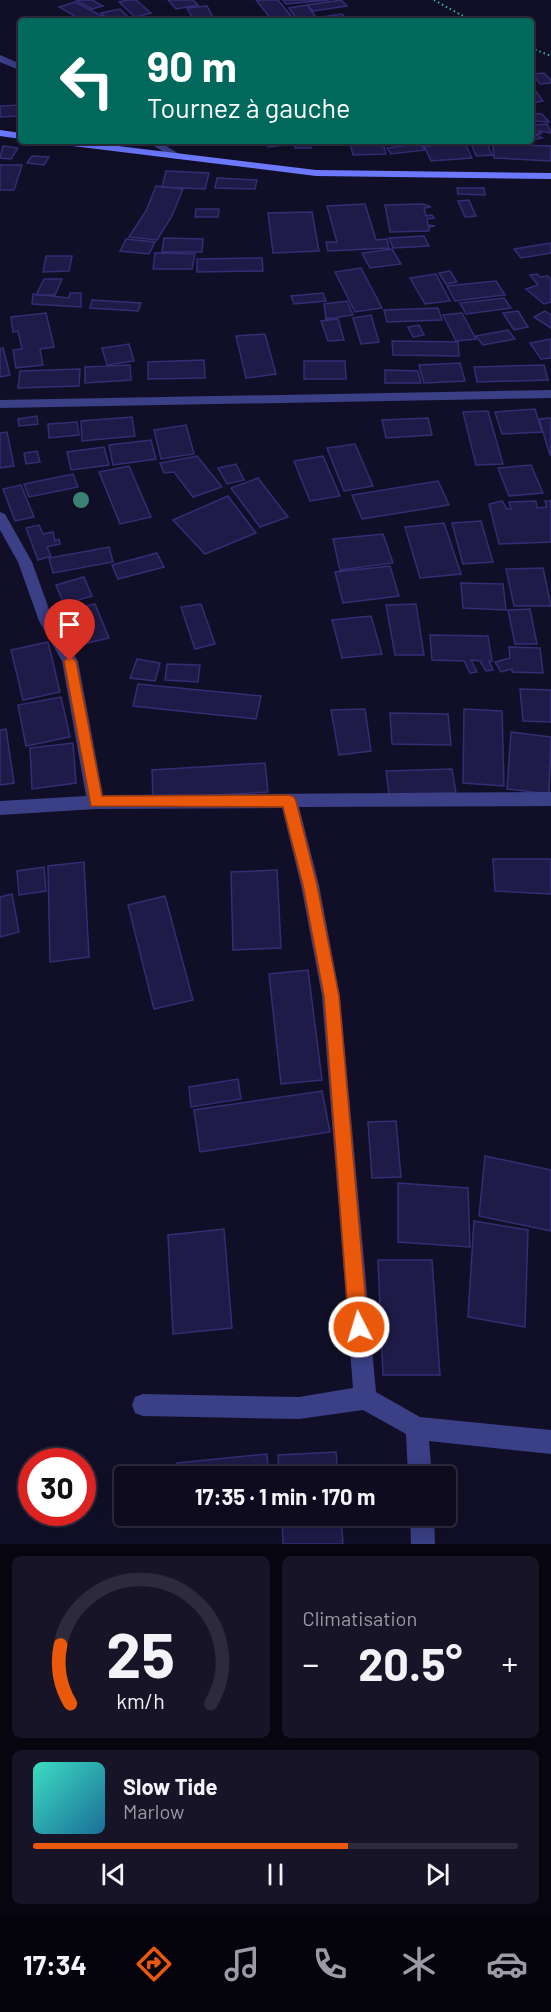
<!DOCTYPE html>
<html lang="fr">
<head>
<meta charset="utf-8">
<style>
  :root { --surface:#0d0b1d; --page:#161426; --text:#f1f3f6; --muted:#9a9ba4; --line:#2d2b3b; --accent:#ea580c }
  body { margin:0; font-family:Barlow,sans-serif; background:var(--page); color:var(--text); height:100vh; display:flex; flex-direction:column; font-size:22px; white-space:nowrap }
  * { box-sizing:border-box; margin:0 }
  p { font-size:20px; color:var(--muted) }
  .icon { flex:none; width:33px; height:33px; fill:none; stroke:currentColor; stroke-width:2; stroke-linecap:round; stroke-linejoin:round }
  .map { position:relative; height:1544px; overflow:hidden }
  .sheet { display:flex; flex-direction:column; gap:12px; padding:12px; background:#070610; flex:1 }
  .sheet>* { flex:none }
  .guide { position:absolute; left:18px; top:18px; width:516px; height:126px; border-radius:6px; box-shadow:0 3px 15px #0003,0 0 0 2px var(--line); background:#00695c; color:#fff; overflow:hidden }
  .speed { position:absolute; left:18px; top:1448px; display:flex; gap:12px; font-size:30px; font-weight:700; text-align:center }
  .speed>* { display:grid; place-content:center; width:78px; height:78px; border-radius:50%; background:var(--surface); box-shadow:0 3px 15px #0003,0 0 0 2px var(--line); line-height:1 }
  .speed .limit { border:9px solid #d22; background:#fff; color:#111 }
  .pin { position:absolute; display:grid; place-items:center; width:51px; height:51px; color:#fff; margin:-62px -26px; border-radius:50% 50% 50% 0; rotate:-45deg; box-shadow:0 0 6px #0007 }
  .pin .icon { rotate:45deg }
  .me { position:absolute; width:66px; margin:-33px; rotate:355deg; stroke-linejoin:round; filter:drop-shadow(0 0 4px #0008) }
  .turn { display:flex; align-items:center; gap:21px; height:126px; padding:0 30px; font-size:27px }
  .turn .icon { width:78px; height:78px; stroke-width:2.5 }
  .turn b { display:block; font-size:42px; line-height:51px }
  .big { font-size:45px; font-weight:700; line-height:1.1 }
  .sheet .tile { flex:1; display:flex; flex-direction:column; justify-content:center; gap:9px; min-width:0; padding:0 21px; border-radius:9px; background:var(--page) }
  .sheet .dial { align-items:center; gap:0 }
  .dial svg { height:156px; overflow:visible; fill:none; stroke:var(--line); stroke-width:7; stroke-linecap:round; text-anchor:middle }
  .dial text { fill:var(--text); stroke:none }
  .song { display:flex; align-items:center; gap:18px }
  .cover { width:72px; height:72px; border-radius:9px; background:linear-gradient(135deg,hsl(170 70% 55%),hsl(200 70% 35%)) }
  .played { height:6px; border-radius:3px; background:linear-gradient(90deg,var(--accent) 65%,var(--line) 65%) }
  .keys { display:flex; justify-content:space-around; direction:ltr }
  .heat { display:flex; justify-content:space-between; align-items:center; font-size:33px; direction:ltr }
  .sheet .tiles { flex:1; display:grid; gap:12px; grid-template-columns:1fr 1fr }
  .tile:last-child { grid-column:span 2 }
  .trip { position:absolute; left:114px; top:1466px; width:342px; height:60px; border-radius:6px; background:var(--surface); box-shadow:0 3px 15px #0003,0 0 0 2px var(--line); font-weight:700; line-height:60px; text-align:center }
  .tabs { display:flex; height:96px; justify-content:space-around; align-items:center; background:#05040c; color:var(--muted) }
  .tabs .icon { width:42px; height:42px }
  .tabs .on { color:var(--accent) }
  .tabs b { font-size:27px; color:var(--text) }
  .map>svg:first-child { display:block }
  .building { fill:#1f1b48; stroke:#342d74; stroke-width:1.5 }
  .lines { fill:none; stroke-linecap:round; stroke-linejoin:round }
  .path { stroke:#2fbaa2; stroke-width:2; stroke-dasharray:1.5 3; stroke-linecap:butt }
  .minor { fill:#3a3f86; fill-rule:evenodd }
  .secondary { fill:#6c78ff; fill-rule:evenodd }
  .tree { fill:#3c8274 }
  .route { fill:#ea580c; stroke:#983908; stroke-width:1.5 }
</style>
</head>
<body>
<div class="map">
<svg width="551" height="1544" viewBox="0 0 551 1544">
  <rect width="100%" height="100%" fill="#110f27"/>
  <path class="building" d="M 76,0 L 92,0 L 103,6 L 92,9 Z
    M 128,0 L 136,0 L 151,13 L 135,17 L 119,2 Z
    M 168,0 L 193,0 L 198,5 L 176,9 Z
    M 256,0 L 278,0 L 291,16 L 271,19 Z
    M 283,0 L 329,0 L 286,4 Z
    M 341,0 L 347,6 L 313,11 L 307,5 Z
    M 75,2 L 102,16 L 83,21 L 59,7 Z
    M 307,5 L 316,17 L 297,19 L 289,8 Z
    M 207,6 L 215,21 L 194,21 L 187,8 Z
    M 120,9 L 129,18 L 110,21 L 101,13 Z
    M 342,14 L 348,21 L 301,20 Z
    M 186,18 L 187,21 L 145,20 Z
    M 544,73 L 551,80 L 551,83 L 540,84 L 532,74 Z
    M 531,90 L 535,90 L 543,101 L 531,103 Z
    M 21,105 L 21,116 L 0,117 L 0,106 Z
    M 531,113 L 542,114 L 549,122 L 533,121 Z
    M 531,121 L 534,125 L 547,124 L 551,133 L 539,131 L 541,134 L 535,134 L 542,138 L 531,140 Z
    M 268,141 L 310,141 L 311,148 L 295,148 L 295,144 L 268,147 Z
    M 432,141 L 434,145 L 422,146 L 425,150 L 391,154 L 387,148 L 409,145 L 408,143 Z
    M 470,141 L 486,141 L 492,155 L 476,156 Z
    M 383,143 L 386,154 L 353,155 L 350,144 Z
    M 465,143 L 472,158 L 431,161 L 424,146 Z
    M 493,144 L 551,146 L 551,161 L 494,158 Z
    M 3,146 L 18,148 L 11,159 L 0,158 Z
    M 32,156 L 49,157 L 44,165 L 27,163 Z
    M 0,165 L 22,165 L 14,190 L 0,190 Z
    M 166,171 L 209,173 L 205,189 L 162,187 Z
    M 217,178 L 257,180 L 255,189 L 215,188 Z
    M 156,186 L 183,189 L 172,216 L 157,240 L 129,237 L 146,211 Z
    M 457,188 L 484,188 L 485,195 L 458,194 Z
    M 469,200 L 476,216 L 465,217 L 458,201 Z
    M 365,204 L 376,240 L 387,239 L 389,248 L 328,251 L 326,242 L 337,242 L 327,206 Z
    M 423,204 L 431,207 L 424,208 L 426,216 L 432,215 L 434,218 L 427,219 L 428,225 L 435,226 L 429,227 L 429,231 L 390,232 L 385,205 Z
    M 196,209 L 219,209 L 218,217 L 195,217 Z
    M 312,212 L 319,251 L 273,253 L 268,213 Z
    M 424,236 L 429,246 L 393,248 L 389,238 Z
    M 164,238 L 203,239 L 202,252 L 162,252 Z
    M 126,239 L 155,242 L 149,254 L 120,251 Z
    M 551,243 L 551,253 L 521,258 L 514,249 Z
    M 392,249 L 401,264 L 370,268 L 362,253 Z
    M 155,253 L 195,254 L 192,269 L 153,269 Z
    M 46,256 L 72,256 L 69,271 L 43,272 Z
    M 262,258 L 263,271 L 197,272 L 197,259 Z
    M 361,268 L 382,308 L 355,312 L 335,272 Z
    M 450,271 L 457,282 L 446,284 L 439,273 Z
    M 436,274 L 450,301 L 425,304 L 410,278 Z
    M 537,274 L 540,277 L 548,276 L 551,280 L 551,302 L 544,304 L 526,289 L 538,285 L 530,275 Z
    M 44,279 L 62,279 L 55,295 L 36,295 Z
    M 496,281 L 505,295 L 455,301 L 447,286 Z
    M 70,293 L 81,293 L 81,307 L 32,304 L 33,294 L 69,298 Z
    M 323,293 L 326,301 L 294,304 L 291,296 Z
    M 504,298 L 511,308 L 466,314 L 460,303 Z
    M 92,300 L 141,303 L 138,311 L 90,308 Z
    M 347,301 L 353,315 L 326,319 L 324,304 Z
    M 438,308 L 442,320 L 387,322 L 384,310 Z
    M 518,311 L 528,327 L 514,330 L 503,313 Z
    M 545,311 L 551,315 L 551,328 L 534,317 Z
    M 46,313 L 54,347 L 40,349 L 43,365 L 16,368 L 13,350 L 22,349 L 18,331 L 13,332 L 11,317 Z
    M 462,313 L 476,339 L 456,341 L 443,315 Z
    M 371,315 L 379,342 L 361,344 L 353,318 Z
    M 338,319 L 344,340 L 328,341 L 321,321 Z
    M 419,325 L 424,335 L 413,337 L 408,327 Z
    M 508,330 L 515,339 L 483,345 L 476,336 Z
    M 265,334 L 276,374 L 246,378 L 236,336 Z
    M 551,339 L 551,358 L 541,359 L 530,343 Z
    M 392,341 L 458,342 L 459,356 L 393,355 Z
    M 129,344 L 134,361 L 107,365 L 102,348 Z
    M 3,348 L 10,375 L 0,377 L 0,349 Z
    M 204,360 L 205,378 L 148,379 L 148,362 Z
    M 304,361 L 345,361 L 346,379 L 304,379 Z
    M 460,363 L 465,381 L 424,383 L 419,365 Z
    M 130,365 L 131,380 L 85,383 L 85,367 Z
    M 544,365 L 548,380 L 477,382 L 474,367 Z
    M 80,369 L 79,386 L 18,388 L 20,371 Z
    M 385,370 L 418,371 L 421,383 L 385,383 Z
    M 535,409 L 542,432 L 502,434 L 495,412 Z
    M 488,411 L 503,464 L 476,465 L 463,412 Z
    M 37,416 L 38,424 L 19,426 L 18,419 Z
    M 132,417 L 135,436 L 82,441 L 81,421 Z
    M 428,418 L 432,435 L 386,438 L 382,420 Z
    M 551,418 L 551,455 L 550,455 L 539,419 Z
    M 77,422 L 79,435 L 49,438 L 48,424 Z
    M 186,425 L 194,454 L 161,459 L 154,430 Z
    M 7,432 L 14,466 L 0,468 L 0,433 Z
    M 151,440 L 156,459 L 113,465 L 109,445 Z
    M 355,444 L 373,486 L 344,491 L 327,448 Z
    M 104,447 L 109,465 L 71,470 L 67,452 Z
    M 37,451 L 40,462 L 26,464 L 24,453 Z
    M 197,456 L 222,487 L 193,497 L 174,472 L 164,473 L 160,463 Z
    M 323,456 L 340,496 L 310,501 L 294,461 Z
    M 236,464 L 244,480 L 227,484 L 218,468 Z
    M 531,465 L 543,493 L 509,496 L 498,468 Z
    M 129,466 L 151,517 L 120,524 L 99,472 Z
    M 73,474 L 78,487 L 29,497 L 24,484 Z
    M 258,478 L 288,517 L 260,527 L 231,488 Z
    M 438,481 L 449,505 L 362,519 L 352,495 Z
    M 21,485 L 34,517 L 15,521 L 3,489 Z
    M 228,496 L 256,533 L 205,554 L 173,520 Z
    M 502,501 L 507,509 L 511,509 L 509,502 L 536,501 L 537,508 L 547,507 L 545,501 L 551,501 L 551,542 L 499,544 L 489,504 Z
    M 481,521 L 493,562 L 463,564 L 452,523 Z
    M 444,523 L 461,574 L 420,578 L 405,527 Z
    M 39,525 L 43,534 L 53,532 L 55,541 L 59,539 L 60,544 L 47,547 L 51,556 L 38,560 L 26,528 Z
    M 383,534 L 393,563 L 340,570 L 333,539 Z
    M 109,547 L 113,562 L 53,573 L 49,558 Z
    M 157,553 L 164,567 L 118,579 L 112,565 Z
    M 390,566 L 399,596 L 343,603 L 335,572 Z
    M 543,568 L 551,606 L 514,606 L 506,569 Z
    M 84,577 L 92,596 L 64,604 L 56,585 Z
    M 461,583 L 503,584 L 506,610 L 463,608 Z
    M 95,604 L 109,638 L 74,646 L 62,612 Z
    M 201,604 L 215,644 L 195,649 L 181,607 Z
    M 416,604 L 424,655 L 395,655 L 386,605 Z
    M 530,609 L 537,644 L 515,644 L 508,610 Z
    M 371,616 L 382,654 L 342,658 L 332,620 Z
    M 430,635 L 488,636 L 492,661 L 489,661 L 493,670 L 486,671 L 480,661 L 471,660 L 477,672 L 470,673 L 464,661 L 432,660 Z
    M 48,642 L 60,692 L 23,700 L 11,650 Z
    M 509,647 L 540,648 L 543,673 L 512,672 L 512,669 L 501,672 L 495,662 L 510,658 Z
    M 137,659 L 160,663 L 155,681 L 130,678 Z
    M 167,664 L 200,665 L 198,682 L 165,680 Z
    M 138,684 L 261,696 L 256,719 L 133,706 Z
    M 520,689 L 551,690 L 551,722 L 523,721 Z
    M 61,697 L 70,737 L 26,746 L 18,705 Z
    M 365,709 L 371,751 L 339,755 L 331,710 Z
    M 464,709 L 502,711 L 504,786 L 463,783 Z
    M 390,713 L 448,714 L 451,745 L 392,744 Z
    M 6,729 L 14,783 L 0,785 L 0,730 Z
    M 511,732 L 551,737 L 549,794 L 507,789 Z
    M 73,743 L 76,783 L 32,789 L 30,748 Z
    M 265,763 L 268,792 L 153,799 L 152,770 Z
    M 452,769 L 456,793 L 389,794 L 386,771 Z
    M 493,859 L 551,859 L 551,894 L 495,891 Z
    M 84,862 L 89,957 L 50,962 L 48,866 Z
    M 44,867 L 46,891 L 19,895 L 17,871 Z
    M 277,870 L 281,948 L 233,950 L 231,872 Z
    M 12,894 L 19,932 L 0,937 L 0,897 Z
    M 165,896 L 193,1000 L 154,1009 L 128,905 Z
    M 308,970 L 322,1080 L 281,1084 L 269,974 Z
    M 238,1079 L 241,1099 L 191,1107 L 189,1087 Z
    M 322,1091 L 330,1132 L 200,1152 L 194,1110 Z
    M 396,1121 L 401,1177 L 372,1178 L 368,1122 Z
    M 485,1156 L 551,1170 L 551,1231 L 479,1216 Z
    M 398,1183 L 468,1188 L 470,1247 L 398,1242 Z
    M 474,1221 L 528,1230 L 525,1327 L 468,1317 Z
    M 224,1229 L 232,1328 L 173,1334 L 168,1235 Z
    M 378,1260 L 432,1260 L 440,1375 L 383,1375 Z
    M 336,1452 L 338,1476 L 279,1476 L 278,1455 Z
    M 267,1454 L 269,1476 L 177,1476 L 177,1463 Z
    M 178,1515 L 259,1515 L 178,1522 Z
    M 282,1515 L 341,1515 L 343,1544 L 283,1544 Z"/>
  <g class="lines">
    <path class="path" d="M 434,0 L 472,21
      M 531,48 L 551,56"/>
    <path class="minor" d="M 0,55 L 21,64 L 21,71 L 0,62 Z
      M 146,141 L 158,141 L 184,157 L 175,159 Z
      M 551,390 L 551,398 L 0,408 L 0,400 Z
      M 0,512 L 5,514 L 32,562 L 53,620 L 78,661 L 103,795 L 551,792 L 551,806 L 299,807 L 319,885 L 340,996 L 376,1392 L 420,1417 L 551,1430 L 551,1454 L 429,1441 L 432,1476 L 408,1476 L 406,1434 L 363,1410 L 299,1419 L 143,1416 L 135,1413 L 132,1405 L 135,1397 L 143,1394 L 299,1397 L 353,1388 L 322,996 L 301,885 L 282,808 L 96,809 L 0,815 L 0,801 L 86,796 L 62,661 L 39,621 L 18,562 L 0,530 Z
      M 410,1515 L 434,1515 L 435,1544 L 411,1544 Z"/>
    <path class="secondary" d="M 0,130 L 21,133 L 21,139 L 0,136 Z
      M 51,141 L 77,141 L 316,170 L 551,173 L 551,179 L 316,176 L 56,144 Z"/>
  </g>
  <circle class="tree" cx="81" cy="500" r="8"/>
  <path class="route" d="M 70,656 L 76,661 L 102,796 L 289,795 L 294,797 L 296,801 L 317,885 L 339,996 L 368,1327 L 365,1333 L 359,1336 L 352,1333 L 349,1327 L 324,996 L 303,885 L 283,807 L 91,806 L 64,661 Z"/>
</svg>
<div class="speed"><div class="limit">30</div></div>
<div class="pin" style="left:70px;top:661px;background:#d93025"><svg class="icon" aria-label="arrive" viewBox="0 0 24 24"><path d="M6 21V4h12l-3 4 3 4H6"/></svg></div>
<svg class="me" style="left:359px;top:1327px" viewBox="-20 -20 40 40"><circle r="17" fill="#ea580c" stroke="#fff" stroke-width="3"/><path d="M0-11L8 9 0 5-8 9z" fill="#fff"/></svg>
<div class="trip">17:35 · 1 min · 170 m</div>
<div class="guide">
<div class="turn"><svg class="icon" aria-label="left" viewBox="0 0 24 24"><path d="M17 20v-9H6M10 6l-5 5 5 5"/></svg><div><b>90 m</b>Tournez à gauche</div></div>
</div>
</div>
<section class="sheet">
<div class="tiles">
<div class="tile dial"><svg viewBox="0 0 100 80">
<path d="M14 69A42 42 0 1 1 86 69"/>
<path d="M14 69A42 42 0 0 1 9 39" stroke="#ea580c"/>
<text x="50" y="56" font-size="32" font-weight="700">25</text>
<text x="50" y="72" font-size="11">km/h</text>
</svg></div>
<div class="tile"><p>Climatisation</p>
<div class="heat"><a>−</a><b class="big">20.5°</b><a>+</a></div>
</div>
<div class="tile">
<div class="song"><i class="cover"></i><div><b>Slow Tide</b><p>Marlow</p></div></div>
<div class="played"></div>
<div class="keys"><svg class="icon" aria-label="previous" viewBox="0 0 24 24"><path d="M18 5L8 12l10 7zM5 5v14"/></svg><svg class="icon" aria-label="pause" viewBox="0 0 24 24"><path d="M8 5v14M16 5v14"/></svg><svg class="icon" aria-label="next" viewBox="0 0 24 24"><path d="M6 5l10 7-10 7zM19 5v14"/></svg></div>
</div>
</div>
</section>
<nav class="tabs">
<b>17:34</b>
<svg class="icon on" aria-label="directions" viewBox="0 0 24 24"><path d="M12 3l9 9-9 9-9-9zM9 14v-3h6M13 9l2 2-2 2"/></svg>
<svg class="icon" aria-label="music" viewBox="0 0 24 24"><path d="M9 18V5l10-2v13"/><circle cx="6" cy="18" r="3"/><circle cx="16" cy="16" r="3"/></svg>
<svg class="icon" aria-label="phone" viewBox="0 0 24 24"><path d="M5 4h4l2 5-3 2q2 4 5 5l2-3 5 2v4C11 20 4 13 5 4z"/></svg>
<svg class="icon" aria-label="climate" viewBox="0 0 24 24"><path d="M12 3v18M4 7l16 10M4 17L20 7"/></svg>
<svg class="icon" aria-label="car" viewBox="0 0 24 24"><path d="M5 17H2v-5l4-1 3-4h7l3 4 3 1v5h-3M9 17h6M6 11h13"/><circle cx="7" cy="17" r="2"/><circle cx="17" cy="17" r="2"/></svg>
</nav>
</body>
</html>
